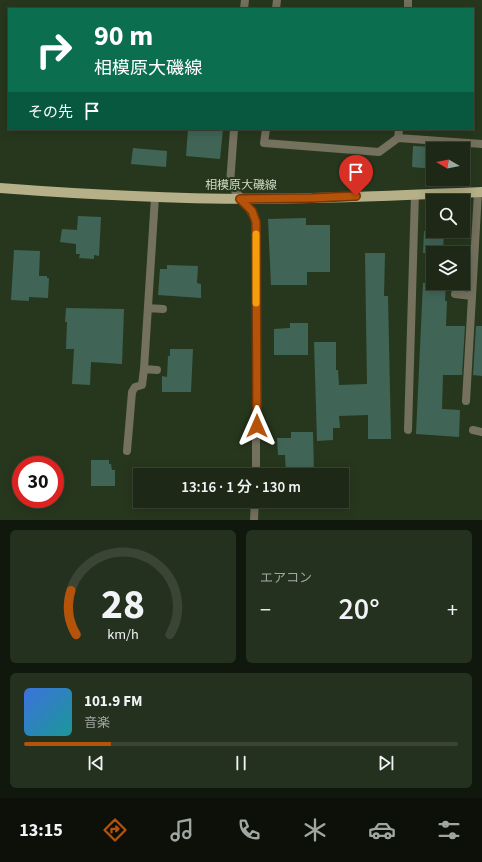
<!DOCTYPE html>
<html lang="ja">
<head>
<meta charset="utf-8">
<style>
  :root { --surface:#1d2916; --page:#25311f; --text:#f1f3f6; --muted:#a0a6a1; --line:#3b4535; --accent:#b45309 }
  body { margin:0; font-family:"Source Sans 3","Noto Sans JP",sans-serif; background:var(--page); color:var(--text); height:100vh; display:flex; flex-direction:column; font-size:15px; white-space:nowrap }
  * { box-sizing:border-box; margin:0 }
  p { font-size:13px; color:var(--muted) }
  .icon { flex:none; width:22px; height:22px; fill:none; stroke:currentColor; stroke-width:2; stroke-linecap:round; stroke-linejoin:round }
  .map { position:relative; height:520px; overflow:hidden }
  .sheet { display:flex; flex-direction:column; gap:10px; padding:10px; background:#10170c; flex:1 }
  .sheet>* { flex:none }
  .hud { position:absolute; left:8px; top:8px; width:466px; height:122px; border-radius:0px; box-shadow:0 2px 10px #0003,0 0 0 1px var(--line); background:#0b6e4f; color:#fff; overflow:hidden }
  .needle { width:26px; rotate:280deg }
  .controls { position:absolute; left:426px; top:142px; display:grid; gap:8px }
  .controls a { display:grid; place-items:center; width:44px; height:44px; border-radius:0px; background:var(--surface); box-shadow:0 2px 10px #0003,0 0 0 1px var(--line); font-size:20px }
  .speed { position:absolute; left:12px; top:456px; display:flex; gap:8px; font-size:20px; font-weight:700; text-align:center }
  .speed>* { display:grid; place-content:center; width:52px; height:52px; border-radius:50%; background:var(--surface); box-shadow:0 2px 10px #0003,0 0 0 1px var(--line); line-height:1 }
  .speed .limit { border:6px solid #d22; background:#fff; color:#111 }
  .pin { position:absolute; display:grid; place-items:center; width:34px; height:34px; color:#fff; margin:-41px -17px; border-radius:50% 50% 50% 0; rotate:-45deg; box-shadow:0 0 4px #0007 }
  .pin .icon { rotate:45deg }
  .me { position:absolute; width:44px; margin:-22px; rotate:0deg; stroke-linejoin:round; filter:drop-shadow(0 0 3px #0008) }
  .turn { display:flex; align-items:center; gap:14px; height:84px; padding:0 20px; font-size:18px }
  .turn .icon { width:52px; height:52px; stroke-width:2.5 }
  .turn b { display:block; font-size:28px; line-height:34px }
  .then { display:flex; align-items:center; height:38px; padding:0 20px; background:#0003; gap:8px; font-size:15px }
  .big { font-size:30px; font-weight:600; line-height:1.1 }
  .sheet .card { flex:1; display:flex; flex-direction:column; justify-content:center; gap:6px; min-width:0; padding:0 14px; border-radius:6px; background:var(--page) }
  .sheet .dial { align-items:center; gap:0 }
  .dial svg { height:104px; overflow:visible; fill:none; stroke:var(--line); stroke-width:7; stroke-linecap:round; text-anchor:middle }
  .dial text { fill:var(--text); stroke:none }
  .song { display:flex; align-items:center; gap:12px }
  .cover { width:48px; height:48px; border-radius:6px; background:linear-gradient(135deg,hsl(220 70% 55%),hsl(180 70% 35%)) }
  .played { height:4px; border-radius:2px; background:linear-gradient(90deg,var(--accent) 20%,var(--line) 20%) }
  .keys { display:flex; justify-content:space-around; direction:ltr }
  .heat { display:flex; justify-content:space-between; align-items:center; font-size:22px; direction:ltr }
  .sheet .tiles { flex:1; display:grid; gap:10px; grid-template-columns:1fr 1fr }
  .card:last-child { grid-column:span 2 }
  .trip { position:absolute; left:133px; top:468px; width:216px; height:40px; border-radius:0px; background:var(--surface); box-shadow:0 2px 10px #0003,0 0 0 1px var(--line); font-weight:600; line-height:40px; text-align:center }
  .tab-bar { display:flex; height:64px; justify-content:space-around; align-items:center; background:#0c1009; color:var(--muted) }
  .tab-bar .icon { width:28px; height:28px }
  .tab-bar .active { color:var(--accent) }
  .tab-bar b { font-size:18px; color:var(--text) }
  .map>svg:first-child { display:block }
  .building { fill:#406556 }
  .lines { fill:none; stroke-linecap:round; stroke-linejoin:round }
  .service { stroke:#74715d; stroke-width:8 }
  .minor { stroke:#74715d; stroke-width:8 }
  .primary { stroke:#b5b087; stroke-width:10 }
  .route-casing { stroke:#753606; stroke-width:10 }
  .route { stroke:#b45309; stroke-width:7 }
  .slow { stroke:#f59e0b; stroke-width:7 }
  .labels { text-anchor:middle; stroke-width:4; stroke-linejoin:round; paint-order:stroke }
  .street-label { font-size:12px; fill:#cdd7c7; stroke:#27371d }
</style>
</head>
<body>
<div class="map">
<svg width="482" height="520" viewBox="0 0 482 520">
  <rect width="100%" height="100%" fill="#27371d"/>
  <path class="building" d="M 188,129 L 223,129 L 220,159 L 186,156 Z
    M 413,146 L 433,147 L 433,169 L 412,167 Z
    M 133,148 L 167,151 L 166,167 L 131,164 Z
    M 78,216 L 101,217 L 99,256 L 94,255 L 94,259 L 79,258 L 80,254 L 76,254 L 76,244 L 60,242 L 62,229 L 77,230 Z
    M 306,218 L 306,225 L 330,225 L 330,272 L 307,272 L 307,285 L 271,285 L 268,219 Z
    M 424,231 L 444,231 L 443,253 L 423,253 Z
    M 14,250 L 40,251 L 39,276 L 47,276 L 47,278 L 49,278 L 48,298 L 29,297 L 29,301 L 11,300 Z
    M 365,253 L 385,253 L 384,296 L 388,296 L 391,439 L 368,439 L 368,415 L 339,416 L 340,428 L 333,428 L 333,440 L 317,441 L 314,342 L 336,342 L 336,370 L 338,370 L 339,385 L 367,384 Z
    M 167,265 L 198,266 L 197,283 L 201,284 L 201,298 L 158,295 L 160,269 L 167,269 Z
    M 423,283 L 446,283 L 445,301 L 447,301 L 446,326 L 465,326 L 462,375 L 443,375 L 442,409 L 460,410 L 459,437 L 416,434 Z
    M 66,308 L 124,309 L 122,364 L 91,362 L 90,385 L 72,384 L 74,349 L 66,349 L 67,322 L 65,322 Z
    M 290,323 L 308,323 L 308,355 L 274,355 L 274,329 L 290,328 Z
    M 476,326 L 482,326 L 482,376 L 473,375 Z
    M 170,349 L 193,349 L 191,392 L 162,392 L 162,376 L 167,377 L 168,356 L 170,356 Z
    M 291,432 L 313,432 L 314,475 L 286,475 L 285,455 L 278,455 L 277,438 L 291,438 Z
    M 91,460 L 109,460 L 109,464 L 111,464 L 112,470 L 115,470 L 115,486 L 91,486 Z"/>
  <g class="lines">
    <path class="service" d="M 276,9 L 277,0
      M 408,9 L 408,0
      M 266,129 L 264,143 L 379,152 L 398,138 L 482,144
      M 398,138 L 399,129
      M 455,294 L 472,296
      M 148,308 L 163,309
      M 144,369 L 157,370
      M 408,430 L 415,194
      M 127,451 L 132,392 L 135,387 L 142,385 L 144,369 L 155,197"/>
    <path class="minor" d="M 244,9 L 245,0
      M 234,129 L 230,184 C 239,197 251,207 256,222 L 256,475
      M 466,401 L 478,192
      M 473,430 L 482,432
      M 254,520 L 255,501"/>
    <path class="primary" d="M 0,188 C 104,196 208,201 312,198 C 369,197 425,194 482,192"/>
  </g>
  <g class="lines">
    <defs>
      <path id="route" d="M 257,426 L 256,222 L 252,211 L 240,199 L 312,198 L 356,196"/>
    </defs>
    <use href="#route" class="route-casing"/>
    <use href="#route" class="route"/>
    <path class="slow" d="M 256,234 L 256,303"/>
  </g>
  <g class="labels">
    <g class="street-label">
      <text x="241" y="189">相模原大磯線</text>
    </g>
  </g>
</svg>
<div class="controls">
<a><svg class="needle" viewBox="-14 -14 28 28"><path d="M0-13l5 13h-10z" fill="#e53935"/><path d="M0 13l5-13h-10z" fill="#a0a6a1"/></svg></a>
<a><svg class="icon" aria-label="search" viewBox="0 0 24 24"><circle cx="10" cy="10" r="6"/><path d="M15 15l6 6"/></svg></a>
<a><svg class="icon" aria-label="layers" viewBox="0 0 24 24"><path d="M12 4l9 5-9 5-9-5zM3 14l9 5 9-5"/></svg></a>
</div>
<div class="speed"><div class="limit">30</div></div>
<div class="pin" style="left:356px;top:196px;background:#d93025"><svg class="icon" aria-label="arrive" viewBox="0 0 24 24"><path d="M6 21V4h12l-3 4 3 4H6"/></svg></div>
<svg class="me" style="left:257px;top:426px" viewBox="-20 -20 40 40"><path d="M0-17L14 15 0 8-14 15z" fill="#b45309" stroke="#fff" stroke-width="4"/></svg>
<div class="trip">13:16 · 1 分 · 130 m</div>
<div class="hud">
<div class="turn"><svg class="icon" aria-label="right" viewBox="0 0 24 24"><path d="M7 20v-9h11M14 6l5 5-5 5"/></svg><div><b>90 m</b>相模原大磯線</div></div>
<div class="then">その先<svg class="icon" aria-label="arrive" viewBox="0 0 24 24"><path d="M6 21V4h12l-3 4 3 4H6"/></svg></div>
</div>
</div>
<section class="sheet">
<div class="tiles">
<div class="card dial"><svg viewBox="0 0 100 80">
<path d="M14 69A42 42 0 1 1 86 69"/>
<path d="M14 69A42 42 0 0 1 10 35" stroke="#b45309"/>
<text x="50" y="56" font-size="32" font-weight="700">28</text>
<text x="50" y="72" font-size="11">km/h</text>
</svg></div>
<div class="card"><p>エアコン</p>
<div class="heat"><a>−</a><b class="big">20°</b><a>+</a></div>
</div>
<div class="card">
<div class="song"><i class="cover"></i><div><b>101.9 FM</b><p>音楽</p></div></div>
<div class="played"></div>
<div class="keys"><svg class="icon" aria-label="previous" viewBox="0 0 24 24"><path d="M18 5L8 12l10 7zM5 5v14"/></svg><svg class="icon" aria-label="pause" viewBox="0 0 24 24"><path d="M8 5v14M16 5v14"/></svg><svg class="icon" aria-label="next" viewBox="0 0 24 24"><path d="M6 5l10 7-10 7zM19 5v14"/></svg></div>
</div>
</div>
</section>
<nav class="tab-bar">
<b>13:15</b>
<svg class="icon active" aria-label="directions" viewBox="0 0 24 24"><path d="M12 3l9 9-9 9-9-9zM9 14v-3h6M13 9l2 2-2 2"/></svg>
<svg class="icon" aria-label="music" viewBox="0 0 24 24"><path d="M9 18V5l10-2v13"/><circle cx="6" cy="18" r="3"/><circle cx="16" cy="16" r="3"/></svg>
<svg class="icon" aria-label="phone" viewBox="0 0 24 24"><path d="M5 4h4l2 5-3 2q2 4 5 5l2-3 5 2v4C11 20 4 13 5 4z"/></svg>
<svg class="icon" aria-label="climate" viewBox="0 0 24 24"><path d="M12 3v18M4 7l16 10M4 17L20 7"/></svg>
<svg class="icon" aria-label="car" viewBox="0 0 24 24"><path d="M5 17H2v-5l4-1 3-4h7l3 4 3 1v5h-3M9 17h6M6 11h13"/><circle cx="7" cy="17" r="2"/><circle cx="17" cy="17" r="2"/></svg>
<svg class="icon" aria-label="filters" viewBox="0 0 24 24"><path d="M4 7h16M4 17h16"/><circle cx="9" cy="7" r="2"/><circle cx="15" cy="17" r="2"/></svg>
</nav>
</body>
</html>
